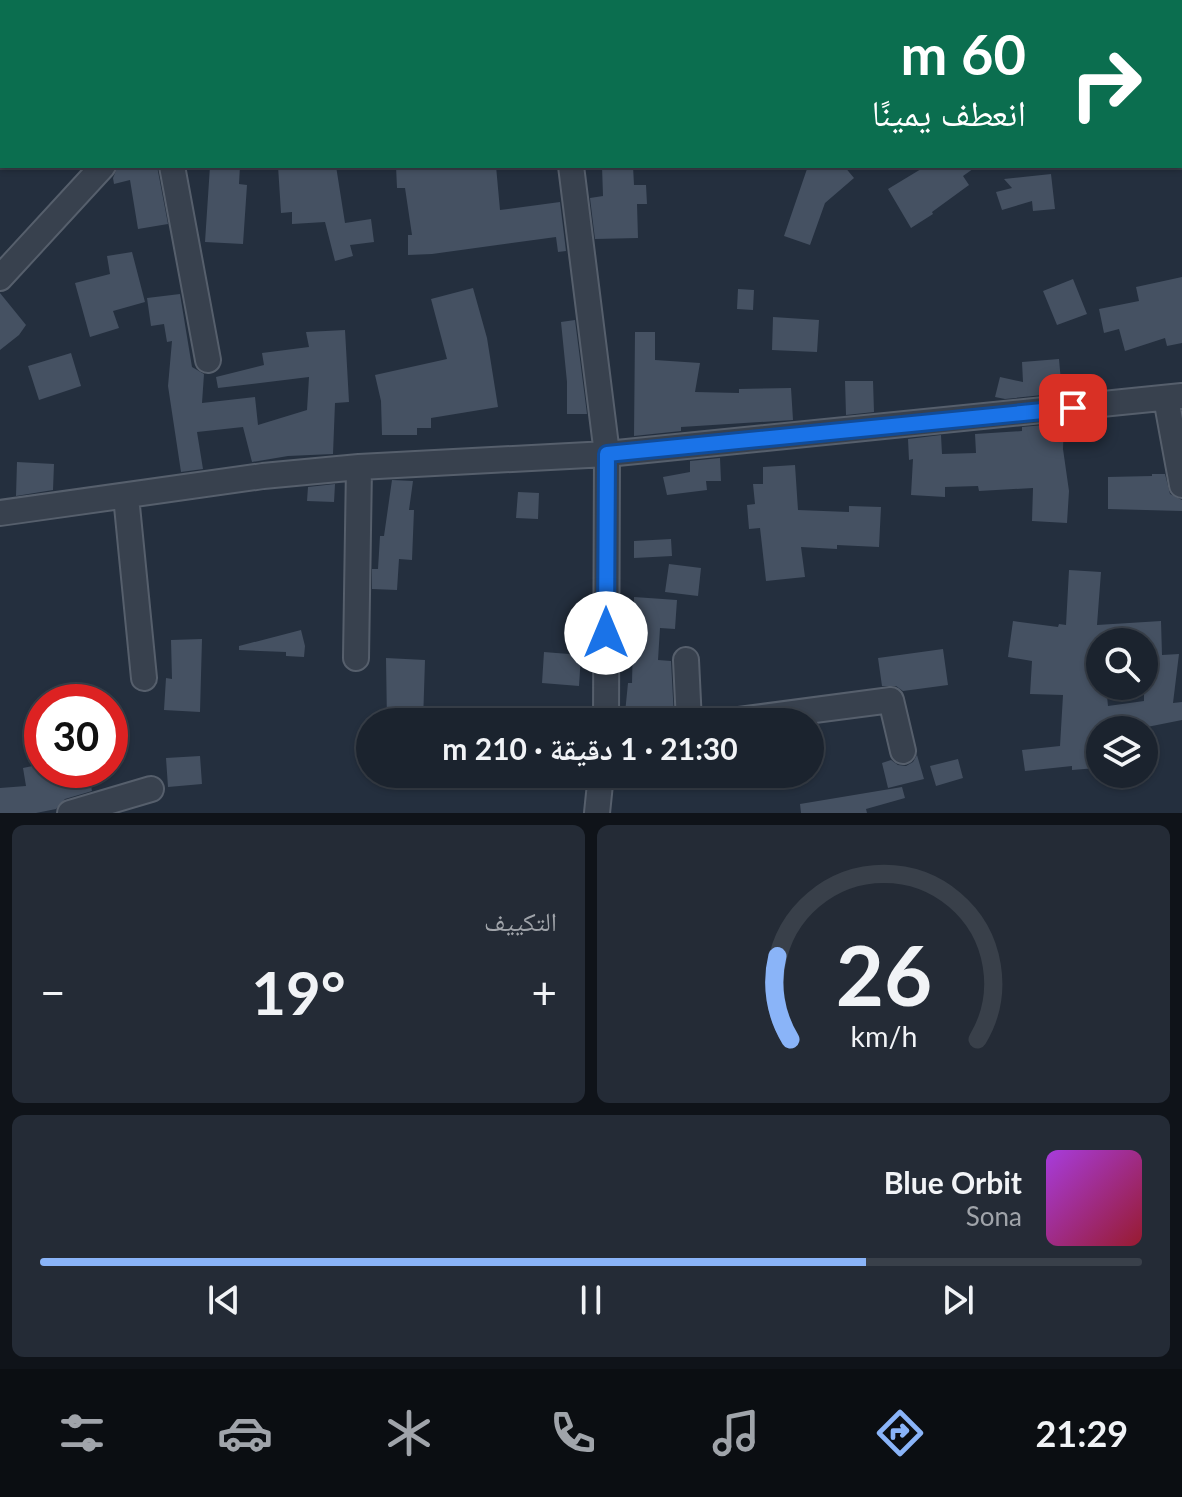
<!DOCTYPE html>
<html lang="ar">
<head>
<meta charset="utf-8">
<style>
  :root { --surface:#1b232e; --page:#242b36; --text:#f1f3f6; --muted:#a0a4aa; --line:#39404a; --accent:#8ab4f8 }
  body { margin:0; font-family:Lato,"Noto Naskh Arabic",sans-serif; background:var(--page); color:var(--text); direction:rtl; height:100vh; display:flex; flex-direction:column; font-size:30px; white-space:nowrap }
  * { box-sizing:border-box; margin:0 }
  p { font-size:26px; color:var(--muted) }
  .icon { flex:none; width:44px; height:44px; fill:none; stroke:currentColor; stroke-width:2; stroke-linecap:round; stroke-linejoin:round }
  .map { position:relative; height:813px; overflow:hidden; direction:ltr }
  .panel { display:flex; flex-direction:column; gap:12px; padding:12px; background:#0f1319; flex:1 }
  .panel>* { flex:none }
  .banner { position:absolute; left:0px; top:0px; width:1182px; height:168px; box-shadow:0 2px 6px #0004,0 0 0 2px var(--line); direction:rtl; background:#0b6e4f; color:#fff; overflow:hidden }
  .tools { position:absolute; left:1086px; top:628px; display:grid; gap:16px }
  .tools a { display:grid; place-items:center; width:72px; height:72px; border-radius:50%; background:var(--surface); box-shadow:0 2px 6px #0004,0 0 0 2px var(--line); font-size:40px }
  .speed { position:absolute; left:24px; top:684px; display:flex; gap:16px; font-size:40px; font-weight:700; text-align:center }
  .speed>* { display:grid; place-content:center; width:104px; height:104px; border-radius:50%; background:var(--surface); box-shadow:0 2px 6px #0004,0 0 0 2px var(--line); line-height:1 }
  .speed .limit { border:12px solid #d22; background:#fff; color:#111 }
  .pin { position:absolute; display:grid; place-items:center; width:68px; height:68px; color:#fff; margin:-34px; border-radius:16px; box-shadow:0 4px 12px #0006 }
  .me { position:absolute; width:88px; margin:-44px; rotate:0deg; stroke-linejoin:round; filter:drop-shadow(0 0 6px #0008) }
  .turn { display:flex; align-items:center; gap:28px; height:168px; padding:0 24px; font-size:36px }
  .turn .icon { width:104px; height:104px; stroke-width:2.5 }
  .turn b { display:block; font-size:56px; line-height:68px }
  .big { font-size:60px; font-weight:700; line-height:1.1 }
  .panel .card { flex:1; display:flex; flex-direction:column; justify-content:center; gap:12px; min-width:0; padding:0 28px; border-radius:12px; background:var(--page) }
  .panel .dial { align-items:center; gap:0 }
  .dial svg { height:208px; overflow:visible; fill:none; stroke:var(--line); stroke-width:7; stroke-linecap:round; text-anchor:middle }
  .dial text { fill:var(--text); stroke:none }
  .song { display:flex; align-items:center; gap:24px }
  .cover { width:96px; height:96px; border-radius:12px; background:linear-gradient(135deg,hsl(280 70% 55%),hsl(350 70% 35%)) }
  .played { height:8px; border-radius:4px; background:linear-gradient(90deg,var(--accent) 75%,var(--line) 75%) }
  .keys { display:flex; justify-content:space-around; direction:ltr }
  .heat { display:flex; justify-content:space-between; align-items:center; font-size:44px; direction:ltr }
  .panel .tiles { flex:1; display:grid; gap:12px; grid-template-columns:1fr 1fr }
  .card:last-child { grid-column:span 2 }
  .trip { position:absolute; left:356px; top:708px; width:468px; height:80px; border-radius:40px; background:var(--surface); box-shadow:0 2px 6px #0004,0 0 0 2px var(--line); font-weight:700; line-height:80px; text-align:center; direction:rtl }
  .tabs { display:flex; height:128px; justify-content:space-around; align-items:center; background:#0b0e12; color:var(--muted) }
  .tabs .icon { width:56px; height:56px }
  .tabs .selected { color:var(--accent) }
  .tabs b { font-size:36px; color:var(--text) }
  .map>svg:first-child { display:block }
  .building { fill:#455162; fill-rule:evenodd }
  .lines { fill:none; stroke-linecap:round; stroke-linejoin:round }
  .street-casing { stroke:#565f6c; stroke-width:28 }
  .street { stroke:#38414e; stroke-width:24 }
  .route-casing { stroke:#114b97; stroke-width:20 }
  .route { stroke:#1a73e8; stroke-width:14 }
</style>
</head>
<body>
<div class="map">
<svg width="1182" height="813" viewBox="0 0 1182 813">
  <rect width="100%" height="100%" fill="#242f3e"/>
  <path class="building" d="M 118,166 L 157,166 L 168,224 L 138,229 L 130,180 L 114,184 L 113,178 Z
    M 210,166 L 240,166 L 239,184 L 247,185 L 243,244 L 205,242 Z
    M 278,166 L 336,166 L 345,223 L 371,219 L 374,242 L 350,245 L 353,256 L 335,261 L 325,222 L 292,224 L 292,212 L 281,213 Z
    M 396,166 L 496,166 L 500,210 L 560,202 L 566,251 L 558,252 L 556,237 L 432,254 L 408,255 L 408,235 L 412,235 L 405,188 L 397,188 Z
    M 602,166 L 633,166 L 634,185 L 646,185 L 647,204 L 637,204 L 638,238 L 595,239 L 590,198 L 603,196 Z
    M 808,166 L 844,166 L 854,178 L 825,203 L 810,245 L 784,236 Z
    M 926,166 L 977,166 L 963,176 L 969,185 L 932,212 L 933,214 L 911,228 L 888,189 Z
    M 1051,174 L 1055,209 L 1033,211 L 1032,201 L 1002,210 L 996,192 L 1012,188 L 1004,179 Z
    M 132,252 L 145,302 L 113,311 L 119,328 L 90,337 L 75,283 L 110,274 L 107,256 Z
    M 1182,277 L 1182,343 L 1167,346 L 1165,338 L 1125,351 L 1119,329 L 1104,333 L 1099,309 L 1139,301 L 1136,287 Z
    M 1073,279 L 1087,314 L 1057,325 L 1043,291 Z
    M 473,288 L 487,338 L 498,407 L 431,418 L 431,428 L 417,428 L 417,435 L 382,435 L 381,401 L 375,375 L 447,359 L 431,299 Z
    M 738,289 L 754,290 L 753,310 L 737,309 Z
    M 0,293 L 26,325 L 19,335 L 0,350 Z
    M 180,294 L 192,367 L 204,374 L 202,403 L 255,397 L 258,425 L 307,410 L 309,377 L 218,388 L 216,377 L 264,365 L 262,353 L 309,347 L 306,332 L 345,330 L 349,402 L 335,403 L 333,454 L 288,456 L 252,462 L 243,427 L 197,432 L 203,469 L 181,472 L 168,386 L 172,341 L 167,342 L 164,324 L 151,326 L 147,298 Z
    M 773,317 L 819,320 L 817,352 L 772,350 Z
    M 575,320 L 587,414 L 567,414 L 567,382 L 561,322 Z
    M 635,332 L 655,332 L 655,360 L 700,363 L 695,392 L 739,393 L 739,389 L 791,388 L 793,420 L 681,427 L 681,431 L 634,436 Z
    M 71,353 L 81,386 L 39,400 L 28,366 Z
    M 1059,359 L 1062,393 L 1005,399 L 995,397 L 1000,377 L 1023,382 L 1022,362 Z
    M 845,381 L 873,381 L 874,412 L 846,415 Z
    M 1064,423 L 1063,449 L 1069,491 L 1067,523 L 1032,521 L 1033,488 L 979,491 L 978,486 L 945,487 L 945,497 L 911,495 L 913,459 L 909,460 L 908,439 L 941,435 L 942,454 L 976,453 L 975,434 L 1022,431 L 1022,427 Z
    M 720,458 L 721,481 L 706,481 L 707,490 L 667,495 L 663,477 L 690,472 L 690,461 Z
    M 17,462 L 54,464 L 53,490 L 16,496 Z
    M 795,465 L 798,510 L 849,512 L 849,506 L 881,507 L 879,547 L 837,545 L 837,549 L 801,547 L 805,577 L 766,581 L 760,528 L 749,529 L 747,505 L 755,504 L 753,484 L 763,484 L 763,467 Z
    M 1152,474 L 1165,474 L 1170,494 L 1182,500 L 1182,511 L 1108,509 L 1108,477 L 1152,476 Z
    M 392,480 L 413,481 L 409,510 L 414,510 L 412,560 L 399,559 L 397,590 L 372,589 L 372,569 L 378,569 L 380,536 L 384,536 Z
    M 335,484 L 334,502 L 307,501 L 308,487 Z
    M 518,492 L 539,493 L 538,519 L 516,518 Z
    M 671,539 L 672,556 L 634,558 L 634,541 Z
    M 669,564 L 701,568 L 698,596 L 665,592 Z
    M 1069,570 L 1101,572 L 1097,625 L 1161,621 L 1162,655 L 1179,654 L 1173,703 L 1182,702 L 1182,720 L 1132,730 L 1100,730 L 1100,735 L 1095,736 L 1097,768 L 1072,770 L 1072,766 L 1025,771 L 1022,750 L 1060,746 L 1063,695 L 1030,694 L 1032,661 L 1008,657 L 1013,621 L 1058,627 L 1059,624 L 1066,625 ZM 1100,642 L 1144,642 L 1144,701 L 1108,706 L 1106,686 L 1100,686 Z
    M 634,597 L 677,600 L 675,629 L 660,628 L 658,660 L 671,661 L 674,717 L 625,713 L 628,683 L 632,683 Z
    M 301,630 L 305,646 L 304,657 L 286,656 L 286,652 L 239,650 L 239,646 Z
    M 202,639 L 200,712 L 164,710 L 166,678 L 172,679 L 171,640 Z
    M 943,649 L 948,685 L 903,691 L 896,686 L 882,686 L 878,658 Z
    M 544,652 L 581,655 L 579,686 L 542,683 Z
    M 386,658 L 425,660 L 423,722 L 387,722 Z
    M 917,755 L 924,779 L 888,788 L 882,763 L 891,760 L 898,765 L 906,766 L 913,762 Z
    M 200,756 L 202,784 L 168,787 L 166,758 Z
    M 958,759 L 963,778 L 936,786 L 930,766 Z
    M 42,764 L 42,770 L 71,770 L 73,783 L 90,780 L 92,791 L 65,799 L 56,809 L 36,813 L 0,813 L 0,788 L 26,786 L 23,768 Z
    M 902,787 L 905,798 L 866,809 L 867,813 L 801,813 L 800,804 Z"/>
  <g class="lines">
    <defs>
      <path id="street" d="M 563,0 L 563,2
        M 150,2 L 150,0
        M 1096,2 L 1098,0
        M 172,166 L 208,360
        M 571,166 L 607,454 L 606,722
        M 0,278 L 103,166
        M 1166,398 L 1182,485
        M 126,496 L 144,678
        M 0,513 L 263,476 L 359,467 L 607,454 L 1182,396
        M 356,658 L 359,467
        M 686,660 L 689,722
        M 724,722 L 891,700 L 903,751
        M 70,813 L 151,789
        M 597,813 L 601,774"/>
    </defs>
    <use href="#street" class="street-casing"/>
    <use href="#street" class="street"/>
  </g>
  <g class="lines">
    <defs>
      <path id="route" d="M 606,633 L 607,454 L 1073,408"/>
    </defs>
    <use href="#route" class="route-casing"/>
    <use href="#route" class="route"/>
  </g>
</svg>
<div class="tools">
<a><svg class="icon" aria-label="search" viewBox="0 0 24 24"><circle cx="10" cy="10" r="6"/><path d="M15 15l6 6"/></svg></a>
<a><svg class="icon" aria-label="layers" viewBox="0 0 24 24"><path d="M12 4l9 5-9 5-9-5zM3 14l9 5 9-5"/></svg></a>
</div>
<div class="speed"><div class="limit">30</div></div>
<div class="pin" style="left:1073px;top:408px;background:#d93025"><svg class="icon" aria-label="arrive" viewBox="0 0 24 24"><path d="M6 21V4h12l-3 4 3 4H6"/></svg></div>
<svg class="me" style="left:606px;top:633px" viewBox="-20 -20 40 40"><circle r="19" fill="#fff"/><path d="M0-13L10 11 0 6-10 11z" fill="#1a73e8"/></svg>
<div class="trip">21:30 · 1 دقيقة · 210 m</div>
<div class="banner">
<div class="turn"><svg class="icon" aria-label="right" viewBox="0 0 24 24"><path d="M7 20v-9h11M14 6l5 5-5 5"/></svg><div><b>60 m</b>انعطف يمينًا</div></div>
</div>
</div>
<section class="panel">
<div class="tiles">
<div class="card dial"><svg viewBox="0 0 100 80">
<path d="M14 69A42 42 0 1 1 86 69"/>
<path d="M14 69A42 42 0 0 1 9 37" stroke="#8ab4f8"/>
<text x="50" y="56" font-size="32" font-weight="700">26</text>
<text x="50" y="72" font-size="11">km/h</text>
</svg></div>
<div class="card"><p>التكييف</p>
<div class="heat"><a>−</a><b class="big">19°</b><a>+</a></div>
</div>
<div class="card">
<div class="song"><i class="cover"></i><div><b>Blue Orbit</b><p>Sona</p></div></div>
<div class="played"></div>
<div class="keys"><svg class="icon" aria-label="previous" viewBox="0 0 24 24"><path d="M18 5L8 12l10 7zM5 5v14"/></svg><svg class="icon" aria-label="pause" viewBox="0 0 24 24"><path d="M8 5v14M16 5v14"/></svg><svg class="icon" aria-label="next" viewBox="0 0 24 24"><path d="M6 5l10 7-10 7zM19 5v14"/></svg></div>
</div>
</div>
</section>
<nav class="tabs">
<b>21:29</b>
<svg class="icon selected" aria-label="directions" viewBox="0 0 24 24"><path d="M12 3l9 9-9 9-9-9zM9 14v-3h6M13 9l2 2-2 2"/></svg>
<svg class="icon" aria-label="music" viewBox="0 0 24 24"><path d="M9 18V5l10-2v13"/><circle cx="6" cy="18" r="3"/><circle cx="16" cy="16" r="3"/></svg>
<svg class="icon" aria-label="phone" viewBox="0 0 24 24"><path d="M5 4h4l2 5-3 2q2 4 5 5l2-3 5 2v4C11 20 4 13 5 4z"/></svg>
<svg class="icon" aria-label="climate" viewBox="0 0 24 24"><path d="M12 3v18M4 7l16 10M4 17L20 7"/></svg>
<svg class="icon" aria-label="car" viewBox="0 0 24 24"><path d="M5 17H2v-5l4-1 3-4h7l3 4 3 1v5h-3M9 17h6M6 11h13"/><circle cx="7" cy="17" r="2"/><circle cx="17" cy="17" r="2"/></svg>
<svg class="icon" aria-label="filters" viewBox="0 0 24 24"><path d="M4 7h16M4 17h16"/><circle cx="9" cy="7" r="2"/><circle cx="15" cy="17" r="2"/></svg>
</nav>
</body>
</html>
